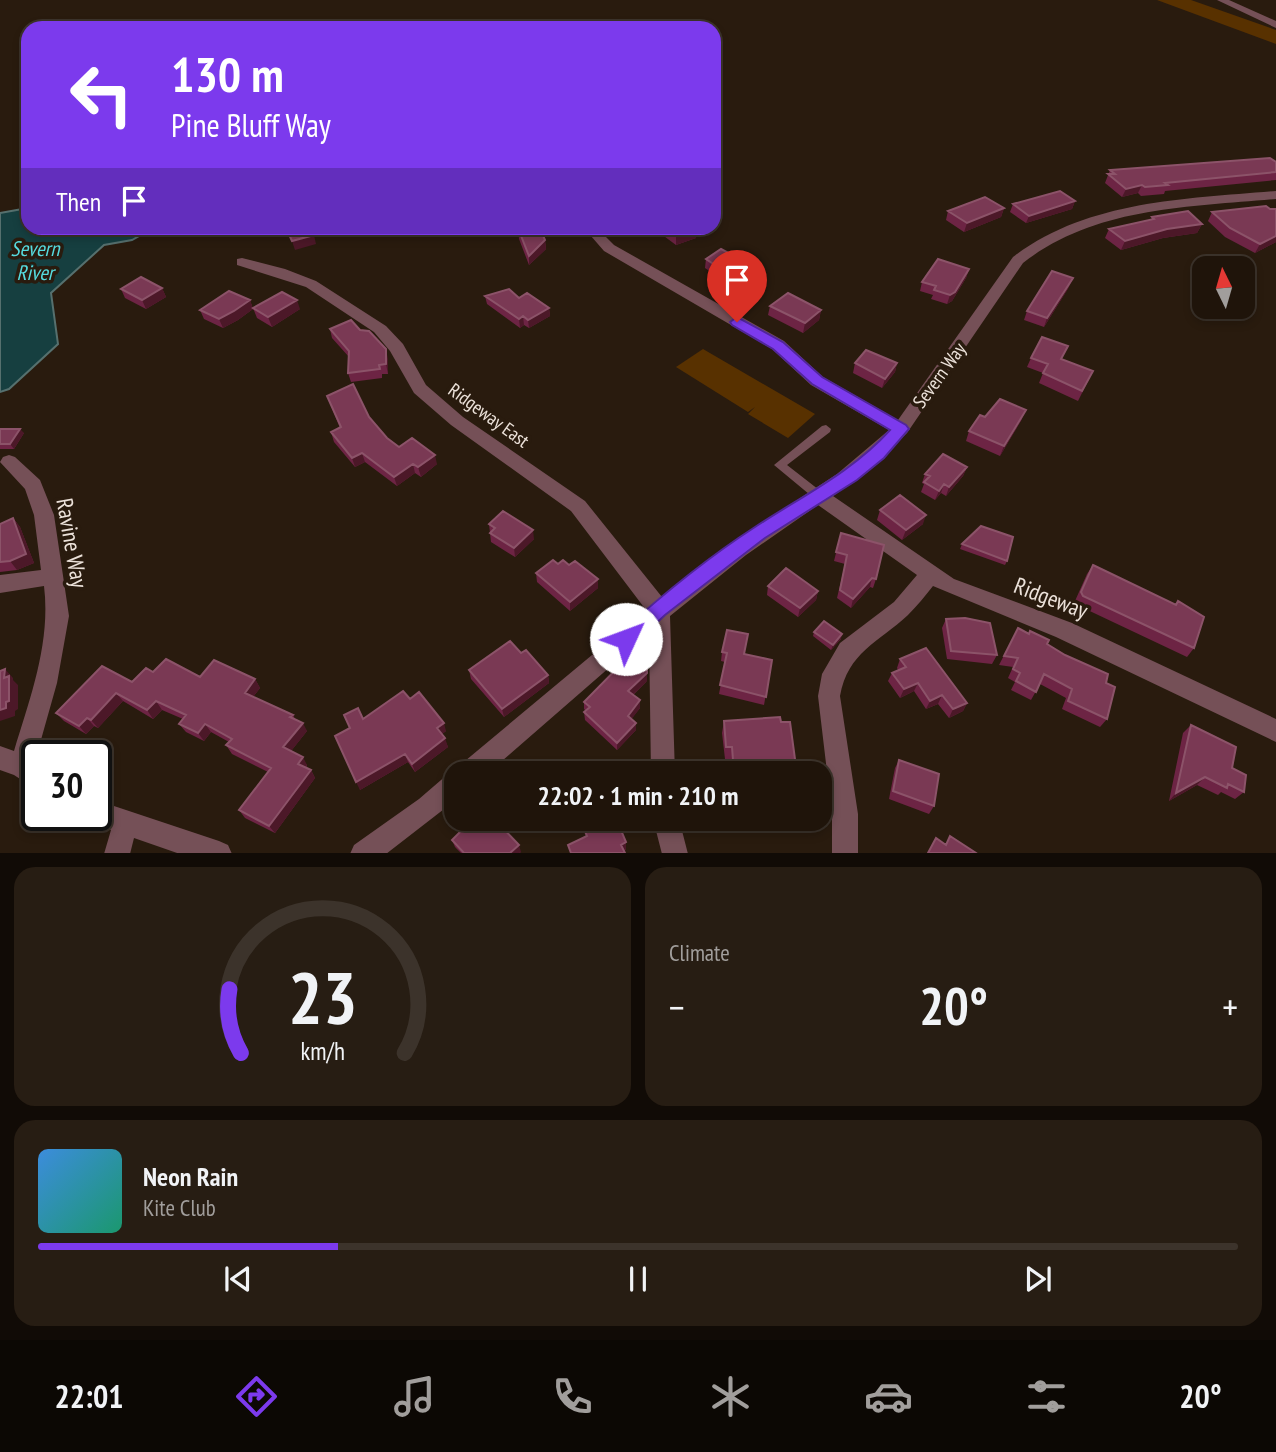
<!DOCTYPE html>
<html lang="en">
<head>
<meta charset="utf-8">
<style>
  :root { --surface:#1f140a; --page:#271d13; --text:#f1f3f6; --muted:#a19e9c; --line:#3c332b; --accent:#7c3aed }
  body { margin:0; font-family:"PT Sans Narrow",sans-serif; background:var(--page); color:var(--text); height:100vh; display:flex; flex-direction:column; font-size:26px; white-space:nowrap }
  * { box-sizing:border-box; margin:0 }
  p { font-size:23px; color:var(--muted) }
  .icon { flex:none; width:38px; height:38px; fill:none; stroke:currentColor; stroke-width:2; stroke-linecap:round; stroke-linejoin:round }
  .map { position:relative; height:853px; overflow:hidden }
  .side { display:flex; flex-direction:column; gap:14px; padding:14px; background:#110b06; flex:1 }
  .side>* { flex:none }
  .hud { position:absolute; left:21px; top:21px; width:700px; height:214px; border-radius:21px; box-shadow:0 4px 10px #0003,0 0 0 2px var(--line); background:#7c3aed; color:#fff; overflow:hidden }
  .needle { width:46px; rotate:355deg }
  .tools { position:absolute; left:1192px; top:256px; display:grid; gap:14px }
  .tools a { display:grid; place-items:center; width:63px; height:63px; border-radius:14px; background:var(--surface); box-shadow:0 4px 10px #0003,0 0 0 2px var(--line); font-size:35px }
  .speed { position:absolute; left:21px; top:740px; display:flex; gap:14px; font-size:35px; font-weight:700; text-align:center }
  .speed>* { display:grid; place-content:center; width:91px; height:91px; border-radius:50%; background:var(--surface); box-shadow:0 4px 10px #0003,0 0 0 2px var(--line); line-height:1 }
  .speed .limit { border:4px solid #111; border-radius:10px; background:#fff; color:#111 }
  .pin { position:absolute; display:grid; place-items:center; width:60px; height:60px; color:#fff; margin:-72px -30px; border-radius:50% 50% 50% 0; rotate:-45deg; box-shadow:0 0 7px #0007 }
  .pin .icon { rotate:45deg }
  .me { position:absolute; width:77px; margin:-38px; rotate:47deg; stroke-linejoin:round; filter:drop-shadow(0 0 5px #0008) }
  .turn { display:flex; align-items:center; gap:24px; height:147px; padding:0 35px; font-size:32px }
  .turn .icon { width:91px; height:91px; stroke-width:2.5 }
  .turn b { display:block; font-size:49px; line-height:60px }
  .then { display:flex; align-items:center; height:66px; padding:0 35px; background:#0003; gap:14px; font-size:26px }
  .big { font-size:52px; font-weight:700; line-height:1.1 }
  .side .tile { flex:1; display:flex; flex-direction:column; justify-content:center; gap:10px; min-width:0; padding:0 24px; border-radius:21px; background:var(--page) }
  .side .dial { align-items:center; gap:0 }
  .dial svg { height:182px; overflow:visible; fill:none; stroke:var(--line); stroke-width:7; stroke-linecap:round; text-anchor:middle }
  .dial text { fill:var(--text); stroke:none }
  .song { display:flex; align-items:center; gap:21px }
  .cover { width:84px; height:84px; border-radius:10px; background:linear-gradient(135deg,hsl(210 70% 55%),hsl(160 70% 35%)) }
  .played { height:7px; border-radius:4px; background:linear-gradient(90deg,var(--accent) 25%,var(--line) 25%) }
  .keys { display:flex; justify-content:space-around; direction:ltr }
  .heat { display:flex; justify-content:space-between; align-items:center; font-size:38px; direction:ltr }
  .side .tiles { flex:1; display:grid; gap:14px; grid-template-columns:1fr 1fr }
  .tile:last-child { grid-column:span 2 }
  .trip { position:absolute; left:444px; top:761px; width:388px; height:70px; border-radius:21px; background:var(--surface); box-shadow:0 4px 10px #0003,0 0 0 2px var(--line); font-weight:700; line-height:70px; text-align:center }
  .tab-bar { display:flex; height:112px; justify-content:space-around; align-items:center; background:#0c0804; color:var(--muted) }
  .tab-bar .icon { width:49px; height:49px }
  .tab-bar .selected { color:var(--accent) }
  .tab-bar b { font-size:32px; color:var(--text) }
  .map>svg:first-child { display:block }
  .green { fill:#583100 }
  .water { fill:#163f40; stroke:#56706e; stroke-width:2 }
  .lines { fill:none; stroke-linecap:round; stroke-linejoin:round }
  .lane { fill:#755057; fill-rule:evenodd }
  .street { fill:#755057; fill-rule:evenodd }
  .wall { fill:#6d2444 }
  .shaded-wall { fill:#4c1828 }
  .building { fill:#7a3954; stroke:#8c5369; stroke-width:2 }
  .route { fill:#7c3aed; stroke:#51269a; stroke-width:2 }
  .labels { text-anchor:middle; stroke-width:7; stroke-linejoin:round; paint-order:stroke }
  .street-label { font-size:19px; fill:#ece2da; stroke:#291b0e }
  .water-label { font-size:21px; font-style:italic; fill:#56dbde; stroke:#291b0e }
  .near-street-label { font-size:23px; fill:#ece2da; stroke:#291b0e }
</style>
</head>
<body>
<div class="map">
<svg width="1276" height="854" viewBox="0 0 1276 854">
  <rect width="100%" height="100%" fill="#291b0e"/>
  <path class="green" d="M 1157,0 L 1191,0 L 1276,30 L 1276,44 Z
    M 703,349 L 815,414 L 788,438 L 748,414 L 755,407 L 748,412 L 676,367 Z"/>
  <path class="water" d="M 28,208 L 28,228 L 153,228 L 132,240 L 104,245 L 51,293 L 58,344 L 9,389 L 0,392 L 0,213 Z"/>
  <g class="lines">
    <path class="lane" d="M 826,425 L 831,429 L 830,432 L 787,465 L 823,493 L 825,496 L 823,499 L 815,499 L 774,465 L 822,426 Z"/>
    <path class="street" d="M 1217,0 L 1229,0 L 1276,21 L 1276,28 Z
      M 1276,191 L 1276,199 C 1189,207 1095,207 1023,263 L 907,433 L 870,469 L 833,496 L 954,579 L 1072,623 L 1276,719 L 1276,742 L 1056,637 L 933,586 C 925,596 917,606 908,615 C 878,643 848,652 840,696 L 858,814 L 858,854 L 832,854 L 832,814 L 818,696 L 822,674 L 840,643 L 894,602 L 917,575 L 818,505 L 746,555 L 670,616 L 675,774 L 651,774 L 649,633 L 487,774 L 457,774 L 457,799 L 386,854 L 350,854 L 354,845 L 419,799 L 448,774 L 457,771 L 459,766 L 646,610 L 571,511 L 451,425 L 414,393 L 390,351 L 374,332 L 306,287 L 237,265 L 237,259 L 242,258 L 285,269 L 316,281 L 386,326 L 403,344 L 426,385 L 463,417 L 585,501 L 662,597 L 753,529 L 837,474 L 889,430 L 811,385 L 772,349 L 604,251 L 584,228 L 597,228 L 614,245 L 784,341 L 823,377 L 898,420 L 1013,257 C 1088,200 1186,199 1276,191 Z
      M 9,455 L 15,457 L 40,480 L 54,515 L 69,616 L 57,683 L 35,761 L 37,790 L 14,775 L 0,770 L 0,746 L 14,751 C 30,698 51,643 44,586 L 0,593 L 0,575 L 41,570 L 34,515 L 25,489 L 0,462 L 3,457 Z
      M 96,800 L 219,841 L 228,845 L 232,854 L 180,854 L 134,838 L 130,854 L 104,854 L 111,830 L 87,821 L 85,816 L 96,816 Z
      M 653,819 L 679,819 L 688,854 L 662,854 Z"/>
  </g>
  <path class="wall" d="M 1276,162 L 1276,180 L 1165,191 L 1164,194 L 1141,196 L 1138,193 L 1122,197 L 1105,183 L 1110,170 Z
    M 1075,201 L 1072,209 L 1026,223 L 1010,212 L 1013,204 Z
    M 1004,208 L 1001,217 L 964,232 L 946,220 L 948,211 Z
    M 1276,209 L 1276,242 L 1255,253 L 1225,237 L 1208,221 L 1212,212 Z
    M 1152,217 L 1202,224 L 1197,233 L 1163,238 L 1121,250 L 1105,238 L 1109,229 L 1151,220 Z
    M 518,228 L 545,240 L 546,249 L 529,265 L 519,239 Z
    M 653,228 L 695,228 L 697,229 L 696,238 L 676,245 Z
    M 706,259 L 751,265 L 750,274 L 730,285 L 705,268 Z
    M 969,269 L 966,278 L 952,301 L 947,304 L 931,299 L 933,295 L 920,291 L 922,282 Z
    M 1069,287 L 1044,327 L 1024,320 L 1027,311 Z
    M 162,288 L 166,297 L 146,309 L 125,298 L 121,289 Z
    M 485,296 L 519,298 L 549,308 L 550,316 L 529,328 L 524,325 L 520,328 L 487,304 Z
    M 250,300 L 253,309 L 238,320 L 223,328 L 204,319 L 200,310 Z
    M 770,306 L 821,310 L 819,320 L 803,333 L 768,315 Z
    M 253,308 L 300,309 L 272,327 L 257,318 Z
    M 330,329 L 388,359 L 388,374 L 382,374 L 382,378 L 351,382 L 348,373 L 349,357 L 332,338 Z
    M 1031,358 L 1061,360 L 1093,371 L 1078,401 L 1039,383 L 1043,373 L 1027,367 Z
    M 855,363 L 897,363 L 895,372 L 882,388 L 853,373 Z
    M 327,396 L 369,417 L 387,438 L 399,447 L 437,464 L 421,477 L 415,473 L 397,486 L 365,462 L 355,467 L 334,442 L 331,432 L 340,428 Z
    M 985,417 L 1022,419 L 1000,456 L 966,441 L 969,431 Z
    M 0,429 L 24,433 L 14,449 L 0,449 Z
    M 967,467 L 963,476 L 946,496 L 941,493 L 935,500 L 921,492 L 924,484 L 922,483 L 925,474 Z
    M 880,510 L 923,524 L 902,540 L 877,520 Z
    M 13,518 L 20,527 L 34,563 L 17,570 L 0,572 L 0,524 Z
    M 489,524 L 534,539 L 515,557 L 491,542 Z
    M 841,533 L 876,579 L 873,588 L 870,587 L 851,608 L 837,598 L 845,564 L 834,561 Z
    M 962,544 L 1007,561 L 1005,565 L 960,549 Z
    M 558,564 L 569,565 L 598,579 L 598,588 L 570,611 L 537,582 L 536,573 Z
    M 1093,565 L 1175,604 L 1178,601 L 1194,648 L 1187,657 L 1077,605 L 1075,601 L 1087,574 Z
    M 768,586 L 818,591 L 816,600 L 798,617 L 767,595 Z
    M 946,619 L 997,655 L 992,664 L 947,659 L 942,628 Z
    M 1018,628 L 1047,644 L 1106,683 L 1107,719 L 1100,727 L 1062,709 L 1066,698 L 1040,684 L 1031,700 L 1011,690 L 1015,682 L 1008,678 L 1013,667 L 999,665 Z
    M 814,632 L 841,639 L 831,650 L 813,636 Z
    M 722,652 L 745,654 L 772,660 L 764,705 L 719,694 L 725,662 L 721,661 Z
    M 900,659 L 967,703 L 963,711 L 949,718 L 938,704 L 926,709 L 914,691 L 900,698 L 888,681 L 892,673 L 898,670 L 897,668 Z
    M 469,670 L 548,675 L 549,683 L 504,717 L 471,679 Z
    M 153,672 L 200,677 L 255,679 L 260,688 L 253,697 L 293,715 L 295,719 L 307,731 L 291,751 L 307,765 L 306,768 L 311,770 L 315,778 L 275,833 L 245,818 L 239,810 L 268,772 L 232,754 L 226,745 L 229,742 L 211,732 L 204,741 L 186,732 L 179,724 L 183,719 L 162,710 L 153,719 L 123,701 L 98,728 L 94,726 L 86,734 L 64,721 L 56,713 L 132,682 Z
    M 647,681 L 633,695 L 640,700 L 640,708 L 631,719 L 636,723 L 636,730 L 617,750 L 585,720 L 584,712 L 586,711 L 584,709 L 584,702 Z
    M 410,699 L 446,731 L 442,734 L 448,747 L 415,772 L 408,762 L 360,790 L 350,728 Z
    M 724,721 L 781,722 L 797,774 L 731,774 L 730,759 L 725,759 L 722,733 Z
    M 1191,725 L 1232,768 L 1244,792 L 1235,799 L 1221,792 L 1218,795 L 1197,785 L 1169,801 L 1183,733 Z
    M 899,760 L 934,806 L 929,814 L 889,799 L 895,768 Z
    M 767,819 L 802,819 L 799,828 L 768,829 Z
    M 452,840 L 521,852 L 519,853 L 461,853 L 455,847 Z"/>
  <path class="shaded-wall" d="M 1142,185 L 1138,193 L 1122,197 L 1126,189 Z
    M 1075,201 L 1072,209 L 1026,223 L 1029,216 Z
    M 1004,208 L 1001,217 L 964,232 L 967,223 Z
    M 1202,224 L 1197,233 L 1163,238 L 1121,250 L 1125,241 L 1167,229 Z
    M 697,229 L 696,238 L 676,245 L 676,236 Z
    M 314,235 L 316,244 L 295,250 L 292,241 Z
    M 1276,236 L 1276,242 L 1255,253 L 1260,244 Z
    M 545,240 L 546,249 L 529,265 L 529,256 Z
    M 751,265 L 750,274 L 730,285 L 731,276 Z
    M 969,269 L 966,278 L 952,301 L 947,304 L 950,295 Z
    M 1073,278 L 1069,287 L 1044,327 L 1047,318 Z
    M 162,288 L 166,297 L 146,309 L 142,300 Z
    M 250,300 L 253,309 L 238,320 L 223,328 L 219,319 Z
    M 297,300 L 300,309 L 272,327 L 268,317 Z
    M 549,308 L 550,316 L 529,328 L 528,320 Z
    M 821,310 L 819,320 L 803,333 L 805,323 Z
    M 523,316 L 524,325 L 520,328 L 519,319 Z
    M 386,349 L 388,359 L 388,374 L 386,364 Z
    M 897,363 L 895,372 L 882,388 L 885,379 Z
    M 1026,410 L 1022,419 L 1000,456 L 1004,446 Z
    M 20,429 L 24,433 L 14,449 L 10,444 Z
    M 362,453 L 365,462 L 355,467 L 352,458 Z
    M 435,455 L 437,464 L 421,477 L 418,467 Z
    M 413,464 L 415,473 L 397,486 L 394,477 Z
    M 967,467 L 963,476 L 946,496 L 949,487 Z
    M 944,484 L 941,493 L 935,500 L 939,491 Z
    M 926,515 L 923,524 L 902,540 L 906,530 Z
    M 13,518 L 20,527 L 34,563 L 17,570 L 10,561 Z
    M 533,530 L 534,539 L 515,557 L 514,548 Z
    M 872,578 L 870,587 L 851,608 L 853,599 Z
    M 598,579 L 598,588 L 570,611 L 570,602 Z
    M 818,591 L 816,600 L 798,617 L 800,608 Z
    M 842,634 L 841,639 L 831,650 L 833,645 Z
    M 5,669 L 13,678 L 13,680 L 18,685 L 18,709 L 15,711 L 15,716 L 0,721 L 0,710 Z
    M 647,673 L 647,681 L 628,699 L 628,691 Z
    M 548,675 L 549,683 L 504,717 L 502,709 Z
    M 255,679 L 260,688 L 250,701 L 245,693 Z
    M 918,683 L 914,691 L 900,698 L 904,689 Z
    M 116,693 L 123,701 L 98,728 L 91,720 Z
    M 942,695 L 938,704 L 926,709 L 930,701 Z
    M 640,700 L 640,708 L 628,724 L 628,716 Z
    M 156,701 L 162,710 L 153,719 L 147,710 Z
    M 967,703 L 963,711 L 949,718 L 953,709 Z
    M 87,718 L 94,726 L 86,734 L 79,726 Z
    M 303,723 L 307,731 L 288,755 L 283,747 Z
    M 444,723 L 446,731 L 440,736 L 437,728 Z
    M 636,723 L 636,730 L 617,750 L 617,743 Z
    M 205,724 L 211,732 L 204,741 L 198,733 Z
    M 445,738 L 448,747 L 415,772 L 412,764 Z
    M 405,754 L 408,762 L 360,790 L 356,782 Z
    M 303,757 L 307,765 L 303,772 L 298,764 Z
    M 311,770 L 315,778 L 275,833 L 269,826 Z
    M 1205,777 L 1197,785 L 1169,801 L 1176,793 Z
    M 626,842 L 626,850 L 622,852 L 621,845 Z
    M 519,845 L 521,852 L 519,853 L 510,853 Z"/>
  <path class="building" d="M 1270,158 L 1276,162 L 1276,172 L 1165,183 L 1168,185 L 1145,187 L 1142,185 L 1126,189 L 1108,174 L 1115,174 L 1110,170 Z
    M 1060,191 L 1075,201 L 1029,216 L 1013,204 Z
    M 985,197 L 1004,208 L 967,223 L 948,211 Z
    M 1266,206 L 1270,209 L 1276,209 L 1276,236 L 1260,244 L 1230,228 L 1212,212 Z
    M 1188,211 L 1202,224 L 1167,229 L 1125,241 L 1109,229 L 1154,219 L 1152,217 Z
    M 286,228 L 310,228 L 314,235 L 292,241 Z
    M 518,228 L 540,228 L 545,240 L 529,256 Z
    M 665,228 L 695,228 L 697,229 L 676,236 Z
    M 721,249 L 751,265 L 731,276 L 706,259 Z
    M 938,259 L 969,269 L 955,292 L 950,295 L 934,290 L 936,286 L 922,282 Z
    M 1052,271 L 1073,278 L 1047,318 L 1027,311 Z
    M 141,277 L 162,288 L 142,300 L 121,289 Z
    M 509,289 L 519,298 L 527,293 L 549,308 L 528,320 L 523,316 L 519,319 L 485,296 Z
    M 229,291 L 250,300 L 234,311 L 219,319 L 200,310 Z
    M 282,292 L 297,300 L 268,317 L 253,308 Z
    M 788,293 L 821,310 L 805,323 L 770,306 Z
    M 351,320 L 360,330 L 369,331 L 386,349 L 386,364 L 379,365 L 380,369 L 348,373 L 349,351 L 330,329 Z
    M 1042,337 L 1068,346 L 1061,359 L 1093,371 L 1082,391 L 1043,373 L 1048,364 L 1031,358 Z
    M 866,350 L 897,363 L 885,379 L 855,363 Z
    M 353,384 L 369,417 L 387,438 L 399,447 L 412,438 L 435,455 L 418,467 L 413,464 L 394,477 L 362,453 L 352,458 L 331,432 L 341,427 L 327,396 Z
    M 1000,399 L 1026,410 L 1004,446 L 969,431 L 980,415 L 985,417 Z
    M 0,429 L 20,429 L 10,444 L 0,444 Z
    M 943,454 L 967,467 L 949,487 L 944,484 L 939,491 L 924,482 L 930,476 L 925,474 Z
    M 900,495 L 926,515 L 906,530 L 880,510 Z
    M 503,511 L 533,530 L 514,548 L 490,533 L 495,528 L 489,524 Z
    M 13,518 L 26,554 L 10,561 L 0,562 L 0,524 Z
    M 981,526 L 1013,537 L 1007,561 L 962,544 Z
    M 841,533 L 884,545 L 876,579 L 872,578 L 853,599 L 840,590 L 847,555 L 836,552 Z
    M 553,560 L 558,564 L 563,560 L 569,565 L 575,561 L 598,579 L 570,602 L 536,573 Z
    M 1093,565 L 1176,605 L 1178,601 L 1204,617 L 1194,648 L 1083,596 L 1081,592 Z
    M 786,568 L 818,591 L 800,608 L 768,586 Z
    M 965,618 L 990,623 L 997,655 L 951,651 L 946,619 Z
    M 824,621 L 842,634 L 833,645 L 814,632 Z
    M 1018,628 L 1029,634 L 1030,631 L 1049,640 L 1047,644 L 1065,655 L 1108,674 L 1106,683 L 1115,687 L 1107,719 L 1068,701 L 1072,689 L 1044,674 L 1036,692 L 1016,681 L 1020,673 L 1013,669 L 1018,658 L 1004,656 Z
    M 727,630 L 748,634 L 744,654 L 772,660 L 766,697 L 720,685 L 727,653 L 722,652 Z
    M 510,641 L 521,653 L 526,650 L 548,675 L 502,709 L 469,670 Z
    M 926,648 L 967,703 L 953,709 L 942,695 L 930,701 L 918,683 L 904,689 L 892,673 L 906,667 L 900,659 Z
    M 634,651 L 647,662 L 647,673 L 628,691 L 640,700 L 628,716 L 636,723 L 617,743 L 584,712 L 590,707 L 584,702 Z
    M 166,659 L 200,677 L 214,660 L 255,679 L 245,693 L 293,715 L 290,717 L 303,723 L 283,747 L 303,757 L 298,764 L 311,770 L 269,826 L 239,810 L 271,768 L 226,745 L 232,739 L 205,724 L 198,733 L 179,724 L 186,715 L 156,701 L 147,710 L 116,693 L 91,720 L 87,718 L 79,726 L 56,713 L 102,666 L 132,682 L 146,668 L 153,672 Z
    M 5,669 L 4,678 L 9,676 L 9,701 L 6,702 L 6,708 L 0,710 L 0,671 Z
    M 403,691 L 410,699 L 419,692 L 444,723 L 437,728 L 445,738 L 412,764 L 405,754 L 356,782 L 335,736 L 350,728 L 344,715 L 358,708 L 363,719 Z
    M 780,717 L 781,722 L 790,722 L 797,774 L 734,773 L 732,747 L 726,747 L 724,721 Z
    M 1191,725 L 1236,747 L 1232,768 L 1246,775 L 1244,792 L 1228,784 L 1227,788 L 1205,777 L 1176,793 Z
    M 899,760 L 939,774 L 934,806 L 893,791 Z
    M 473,819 L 494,819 L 519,845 L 510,853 L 464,853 L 452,840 Z
    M 604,819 L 608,819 L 612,826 L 618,823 L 626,842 L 621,845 L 625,853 L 571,853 L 568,845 L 587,836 L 584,829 Z
    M 950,836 L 976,853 L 928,853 L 936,838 L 946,845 Z"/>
  <path class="route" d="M 737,317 L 783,342 L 822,377 L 906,425 L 909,429 L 884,458 L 857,480 L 765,538 L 665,615 L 633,645 L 626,648 L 620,645 L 617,639 L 620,633 C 662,595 707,558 755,527 C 802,496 852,472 890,430 L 812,384 L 773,349 L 732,325 L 730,322 Z"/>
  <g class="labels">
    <g class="street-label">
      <text transform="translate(939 375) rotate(-54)" y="7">Severn Way</text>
      <text transform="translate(489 415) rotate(36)" y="7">Ridgeway East</text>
    </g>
    <g class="water-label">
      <text x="35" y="256">Severn<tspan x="35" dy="24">River</tspan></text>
    </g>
    <g class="near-street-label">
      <text transform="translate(72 543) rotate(80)" y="8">Ravine Way</text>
      <text transform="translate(1051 598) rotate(21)" y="8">Ridgeway</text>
    </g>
  </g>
</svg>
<div class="tools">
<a><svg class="needle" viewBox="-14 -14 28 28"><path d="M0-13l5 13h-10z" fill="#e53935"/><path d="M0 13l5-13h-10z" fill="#a19e9c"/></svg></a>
</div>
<div class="speed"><div class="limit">30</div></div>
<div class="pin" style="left:737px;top:322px;background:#d93025"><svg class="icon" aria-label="arrive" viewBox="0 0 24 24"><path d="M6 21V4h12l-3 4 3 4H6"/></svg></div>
<svg class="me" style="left:626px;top:639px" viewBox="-20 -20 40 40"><circle r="19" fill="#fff"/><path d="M0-13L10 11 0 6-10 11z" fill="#7c3aed"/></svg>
<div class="trip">22:02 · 1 min · 210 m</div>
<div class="hud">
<div class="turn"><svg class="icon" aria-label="left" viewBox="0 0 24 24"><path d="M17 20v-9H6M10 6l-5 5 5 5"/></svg><div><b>130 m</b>Pine Bluff Way</div></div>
<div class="then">Then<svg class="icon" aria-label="arrive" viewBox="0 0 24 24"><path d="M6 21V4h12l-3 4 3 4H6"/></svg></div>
</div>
</div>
<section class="side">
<div class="tiles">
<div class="tile dial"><svg viewBox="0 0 100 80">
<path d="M14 69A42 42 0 1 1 86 69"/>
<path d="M14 69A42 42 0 0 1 9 41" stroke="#7c3aed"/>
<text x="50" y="56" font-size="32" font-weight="700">23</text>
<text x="50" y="72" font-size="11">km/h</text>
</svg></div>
<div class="tile"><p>Climate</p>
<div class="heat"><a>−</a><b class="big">20°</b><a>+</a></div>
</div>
<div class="tile">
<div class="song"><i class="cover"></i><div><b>Neon Rain</b><p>Kite Club</p></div></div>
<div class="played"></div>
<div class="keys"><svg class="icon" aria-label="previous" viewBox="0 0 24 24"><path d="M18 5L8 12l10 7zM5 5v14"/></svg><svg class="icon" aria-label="pause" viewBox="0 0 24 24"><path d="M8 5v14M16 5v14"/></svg><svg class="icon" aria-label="next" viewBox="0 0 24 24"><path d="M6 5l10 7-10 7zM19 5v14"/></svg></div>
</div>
</div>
</section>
<nav class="tab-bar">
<b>22:01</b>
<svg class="icon selected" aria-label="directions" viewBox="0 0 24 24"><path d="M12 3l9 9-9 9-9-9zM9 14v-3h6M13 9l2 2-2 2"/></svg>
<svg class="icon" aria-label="music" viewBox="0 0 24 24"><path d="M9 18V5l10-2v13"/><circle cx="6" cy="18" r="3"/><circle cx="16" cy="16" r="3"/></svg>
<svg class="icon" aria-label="phone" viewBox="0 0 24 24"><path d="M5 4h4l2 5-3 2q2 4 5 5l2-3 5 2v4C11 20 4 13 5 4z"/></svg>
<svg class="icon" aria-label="climate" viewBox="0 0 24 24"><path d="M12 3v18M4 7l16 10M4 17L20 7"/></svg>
<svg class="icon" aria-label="car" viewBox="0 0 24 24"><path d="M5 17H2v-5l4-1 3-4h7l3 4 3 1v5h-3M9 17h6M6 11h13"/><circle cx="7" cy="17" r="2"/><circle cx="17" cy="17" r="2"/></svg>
<svg class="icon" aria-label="filters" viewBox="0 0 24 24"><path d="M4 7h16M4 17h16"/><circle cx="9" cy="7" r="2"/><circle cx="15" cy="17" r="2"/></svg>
<b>20°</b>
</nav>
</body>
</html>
